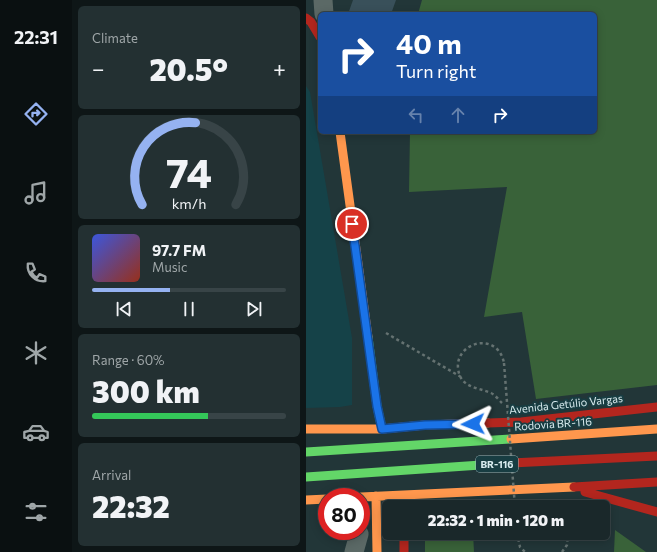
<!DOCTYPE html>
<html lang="en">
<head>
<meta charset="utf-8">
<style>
  :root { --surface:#1a282a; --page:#233032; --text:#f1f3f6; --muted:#9fa6a8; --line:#384447; --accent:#95b2f1 }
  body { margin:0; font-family:Commissioner,sans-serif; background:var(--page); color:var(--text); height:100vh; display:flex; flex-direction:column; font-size:15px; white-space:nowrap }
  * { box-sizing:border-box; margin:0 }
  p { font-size:13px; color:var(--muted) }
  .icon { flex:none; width:22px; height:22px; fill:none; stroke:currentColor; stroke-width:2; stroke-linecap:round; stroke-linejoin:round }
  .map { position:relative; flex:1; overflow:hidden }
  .drawer { display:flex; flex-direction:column; gap:6px; padding:6px; background:#0e1617; width:234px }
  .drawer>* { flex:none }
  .hud { position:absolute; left:12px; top:12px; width:279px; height:122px; border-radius:6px; box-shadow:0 2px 10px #0003,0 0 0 1px var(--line); background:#1a4fa0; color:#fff; overflow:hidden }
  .speed { position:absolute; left:12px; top:488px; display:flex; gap:8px; font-size:20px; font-weight:700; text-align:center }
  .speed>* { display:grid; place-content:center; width:52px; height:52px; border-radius:50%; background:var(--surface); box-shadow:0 2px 10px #0003,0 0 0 1px var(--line); line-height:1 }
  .speed .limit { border:6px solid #d22; background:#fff; color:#111 }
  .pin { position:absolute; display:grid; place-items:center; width:34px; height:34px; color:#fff; margin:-17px; border:2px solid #fff; border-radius:50%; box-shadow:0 1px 4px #0007 }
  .me { position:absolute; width:44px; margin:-22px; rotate:268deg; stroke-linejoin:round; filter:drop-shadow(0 0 3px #0008) }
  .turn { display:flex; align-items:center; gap:14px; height:84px; padding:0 12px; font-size:18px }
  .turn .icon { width:52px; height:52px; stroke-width:2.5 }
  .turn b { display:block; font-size:28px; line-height:34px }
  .lanes { display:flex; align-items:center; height:38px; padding:0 12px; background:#0003; justify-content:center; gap:20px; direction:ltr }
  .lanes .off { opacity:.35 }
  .big { font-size:30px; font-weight:800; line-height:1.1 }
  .drawer .tile { flex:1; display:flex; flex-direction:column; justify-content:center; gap:6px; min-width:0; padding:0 14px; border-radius:6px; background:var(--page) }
  .drawer .dial { align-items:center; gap:0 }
  .dial svg { height:104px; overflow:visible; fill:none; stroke:var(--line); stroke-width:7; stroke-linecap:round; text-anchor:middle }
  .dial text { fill:var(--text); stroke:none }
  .song { display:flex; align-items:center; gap:12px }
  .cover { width:48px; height:48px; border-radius:6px; background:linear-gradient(135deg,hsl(230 70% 55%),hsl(10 70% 35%)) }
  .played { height:4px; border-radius:2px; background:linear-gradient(90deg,var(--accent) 40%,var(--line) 40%) }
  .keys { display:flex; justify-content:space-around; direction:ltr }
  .heat { display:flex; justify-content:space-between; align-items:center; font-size:22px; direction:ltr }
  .charge { height:6px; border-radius:3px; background:linear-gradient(90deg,#34c759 60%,var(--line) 0) }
  .trip { position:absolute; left:76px; top:500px; width:228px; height:40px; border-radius:6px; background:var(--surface); box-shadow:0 2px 10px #0003,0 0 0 1px var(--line); font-weight:800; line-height:40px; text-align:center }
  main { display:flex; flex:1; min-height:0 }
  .tab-bar { display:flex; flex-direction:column; width:72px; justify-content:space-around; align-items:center; background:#0a1011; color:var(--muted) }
  .tab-bar .icon { width:28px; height:28px }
  .tab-bar .on { color:var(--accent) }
  .tab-bar b { font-size:18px; color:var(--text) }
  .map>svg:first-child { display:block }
  .built { fill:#154248 }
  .green { fill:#396239 }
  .building { fill:#39505a }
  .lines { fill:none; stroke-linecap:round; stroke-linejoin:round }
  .path { stroke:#657271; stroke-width:2.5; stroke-dasharray:3 3; stroke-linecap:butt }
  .street { stroke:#5b6966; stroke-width:19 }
  .fast { stroke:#63d668; stroke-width:9 }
  .slow { stroke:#ff974d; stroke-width:9 }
  .jam { stroke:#b3261e; stroke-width:9 }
  .path-bridge { stroke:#657271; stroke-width:2.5; stroke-dasharray:3 3; stroke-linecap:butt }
  .route-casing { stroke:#114b97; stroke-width:10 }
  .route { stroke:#1a73e8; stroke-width:7 }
  .labels { text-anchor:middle; stroke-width:4; stroke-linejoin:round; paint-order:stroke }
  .shield { fill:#183d42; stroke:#9eb7ba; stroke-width:1 }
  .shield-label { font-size:10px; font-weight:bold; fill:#d8ebee }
  .street-label { font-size:11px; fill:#d8ebee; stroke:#183d42 }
</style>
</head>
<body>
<main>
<nav class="tab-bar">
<b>22:31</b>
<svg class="icon on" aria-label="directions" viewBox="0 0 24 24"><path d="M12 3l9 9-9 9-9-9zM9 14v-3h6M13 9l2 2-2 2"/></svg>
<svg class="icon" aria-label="music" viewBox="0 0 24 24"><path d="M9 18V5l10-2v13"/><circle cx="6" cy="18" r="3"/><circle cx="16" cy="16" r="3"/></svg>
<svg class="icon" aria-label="phone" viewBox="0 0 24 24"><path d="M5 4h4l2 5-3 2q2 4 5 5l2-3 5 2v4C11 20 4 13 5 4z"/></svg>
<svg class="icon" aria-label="climate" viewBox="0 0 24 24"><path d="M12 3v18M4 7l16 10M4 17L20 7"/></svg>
<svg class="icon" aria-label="car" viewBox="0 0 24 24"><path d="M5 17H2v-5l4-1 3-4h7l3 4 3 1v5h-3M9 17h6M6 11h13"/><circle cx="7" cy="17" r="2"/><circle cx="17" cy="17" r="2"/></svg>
<svg class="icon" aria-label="filters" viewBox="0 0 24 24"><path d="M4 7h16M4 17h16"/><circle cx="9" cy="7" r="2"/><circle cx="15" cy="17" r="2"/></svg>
</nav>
<section class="drawer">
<div class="tile"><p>Climate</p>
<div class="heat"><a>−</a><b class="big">20.5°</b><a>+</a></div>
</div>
<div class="tile dial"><svg viewBox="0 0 100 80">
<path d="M14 69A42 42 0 1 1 86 69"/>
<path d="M14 69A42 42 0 0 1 55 6" stroke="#95b2f1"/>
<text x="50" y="56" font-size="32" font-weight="700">74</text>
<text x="50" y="72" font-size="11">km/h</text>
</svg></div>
<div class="tile">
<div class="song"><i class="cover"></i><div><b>97.7 FM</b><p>Music</p></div></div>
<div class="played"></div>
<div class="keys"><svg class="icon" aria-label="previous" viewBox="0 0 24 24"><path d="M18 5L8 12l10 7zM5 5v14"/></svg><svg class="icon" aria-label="pause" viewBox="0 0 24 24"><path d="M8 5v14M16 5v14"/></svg><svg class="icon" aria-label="next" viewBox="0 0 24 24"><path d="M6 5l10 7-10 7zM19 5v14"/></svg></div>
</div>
<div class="tile"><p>Range · 60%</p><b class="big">300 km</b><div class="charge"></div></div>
<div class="tile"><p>Arrival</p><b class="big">22:32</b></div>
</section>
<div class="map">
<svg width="351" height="552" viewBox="0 0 351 552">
  <rect width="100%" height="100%" fill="#223638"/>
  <path class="built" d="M 0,86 L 4,92 L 46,338 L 46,405 L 34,407 L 0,408 Z"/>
  <path class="green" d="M 116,0 L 351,0 L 351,385 L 230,399 L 216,312 L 178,317 L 201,187 L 103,192 L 104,132 L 289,132 L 289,14 L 112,14 Z
    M 309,530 L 340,552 L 308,552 Z
    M 119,533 L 167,533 L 168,552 L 119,552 Z"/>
  <path class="building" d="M 47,0 L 90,0 L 85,14 L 42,14 Z"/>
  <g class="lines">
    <path class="path" d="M 80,333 L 155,377
      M 196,403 C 193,400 189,395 185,393 C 171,387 154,388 152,368 C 150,348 176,335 191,349 C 195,353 197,358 198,363
      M 211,533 L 214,547 L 219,552
      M 256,552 L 261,545 L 262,533"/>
    <path class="street" d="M 17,0 L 18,14
      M 48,552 L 53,534"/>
    <path class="fast" d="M 62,337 L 71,406 L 76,429
      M 0,452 L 205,439
      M 0,477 L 205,463"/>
    <path class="slow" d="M 34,132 L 62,337
      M 0,429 L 76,429 L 119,425 L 182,423
      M 205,439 L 351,429
      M 70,496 L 71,552
      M 55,497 L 268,487
      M 0,500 L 21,499"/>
    <path class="jam" d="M 0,18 L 5,22 L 14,37
      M 182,423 L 215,422 L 351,407
      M 205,463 L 351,456
      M 268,487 L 351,482
      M 279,492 L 351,512
      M 98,533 L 98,552"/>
    <path class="path-bridge" d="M 198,363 L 209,507"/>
  </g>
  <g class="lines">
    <defs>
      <path id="route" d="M 46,224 L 71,406 L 76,429 L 119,425 L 167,424"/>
    </defs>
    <use href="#route" class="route-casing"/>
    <use href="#route" class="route"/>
  </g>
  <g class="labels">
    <rect class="shield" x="170" y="456" width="42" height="16" rx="3"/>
    <g class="shield-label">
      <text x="191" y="468">BR-116</text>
    </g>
    <g class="street-label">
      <text transform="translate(260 404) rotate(-6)" y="4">Avenida Getúlio Vargas</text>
      <text transform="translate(247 424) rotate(-4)" y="4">Rodovia BR-116</text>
    </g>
  </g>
</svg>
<div class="speed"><div class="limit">80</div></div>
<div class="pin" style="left:46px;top:224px;background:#d93025"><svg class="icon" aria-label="arrive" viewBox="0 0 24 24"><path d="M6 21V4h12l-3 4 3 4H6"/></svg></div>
<svg class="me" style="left:167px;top:424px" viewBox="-20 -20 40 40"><path d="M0-17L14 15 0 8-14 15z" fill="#1a73e8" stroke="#fff" stroke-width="4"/></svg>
<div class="trip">22:32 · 1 min · 120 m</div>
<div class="hud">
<div class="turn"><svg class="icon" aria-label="right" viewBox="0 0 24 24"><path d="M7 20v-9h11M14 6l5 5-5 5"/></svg><div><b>40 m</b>Turn right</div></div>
<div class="lanes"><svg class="icon off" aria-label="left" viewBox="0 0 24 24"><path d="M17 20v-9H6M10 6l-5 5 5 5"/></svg><svg class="icon off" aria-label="ahead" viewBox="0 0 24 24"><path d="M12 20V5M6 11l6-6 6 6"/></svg><svg class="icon" aria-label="right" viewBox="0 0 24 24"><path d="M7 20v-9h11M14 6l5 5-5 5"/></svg></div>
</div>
</div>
</main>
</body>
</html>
